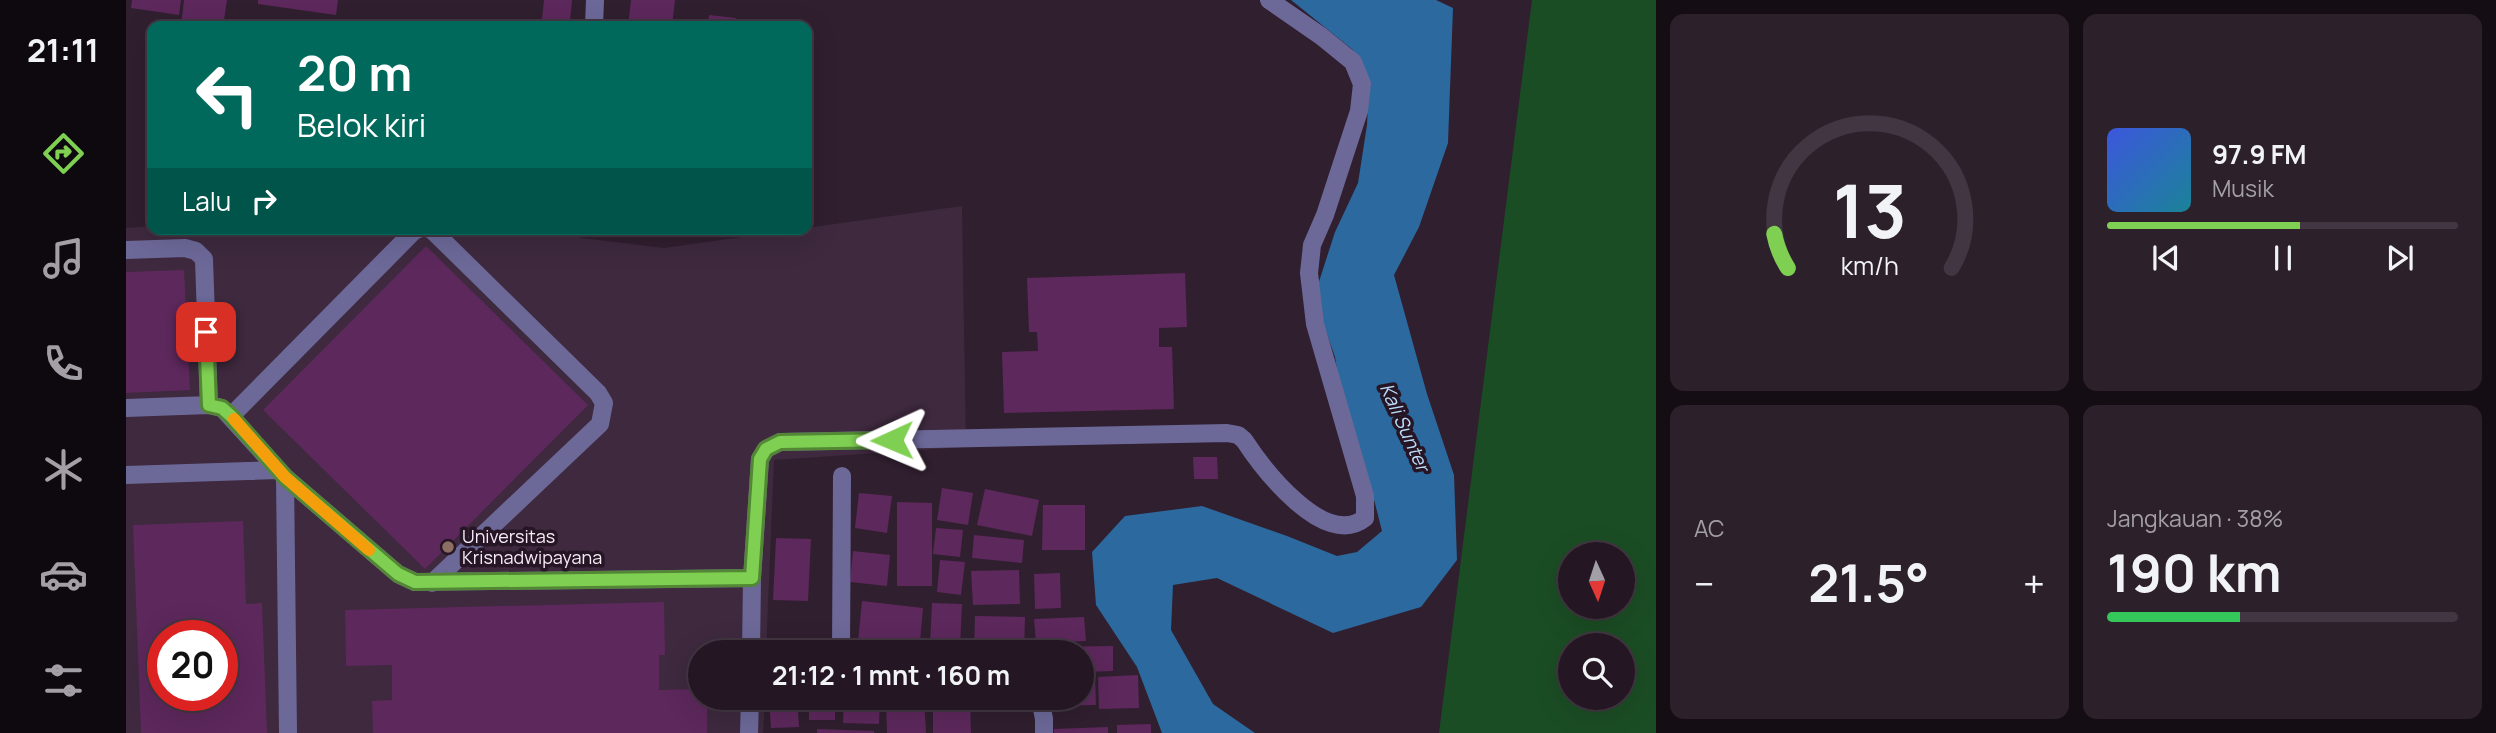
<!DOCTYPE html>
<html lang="id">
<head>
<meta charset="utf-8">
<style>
  :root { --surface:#241723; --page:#2c202b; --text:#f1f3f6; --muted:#a39fa6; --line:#413641; --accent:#7fd052 }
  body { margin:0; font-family:Manrope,sans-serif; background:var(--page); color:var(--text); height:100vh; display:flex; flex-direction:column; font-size:26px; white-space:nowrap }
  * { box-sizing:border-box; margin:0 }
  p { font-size:23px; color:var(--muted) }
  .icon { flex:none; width:38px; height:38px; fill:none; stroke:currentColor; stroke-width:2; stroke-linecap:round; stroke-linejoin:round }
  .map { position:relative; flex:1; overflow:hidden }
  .details { display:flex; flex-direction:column; gap:14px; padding:14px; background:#140d13; width:840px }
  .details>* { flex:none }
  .top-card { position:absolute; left:21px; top:21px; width:665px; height:214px; border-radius:14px; box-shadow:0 7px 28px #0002,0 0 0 2px var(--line); background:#00695c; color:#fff; overflow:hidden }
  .needle { width:46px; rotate:177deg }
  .controls { position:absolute; left:1432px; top:542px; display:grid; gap:14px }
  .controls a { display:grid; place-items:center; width:77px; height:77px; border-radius:50%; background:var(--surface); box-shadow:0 7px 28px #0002,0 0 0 2px var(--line); font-size:35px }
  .speed { position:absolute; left:21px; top:620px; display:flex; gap:14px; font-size:35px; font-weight:700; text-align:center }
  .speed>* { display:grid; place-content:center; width:91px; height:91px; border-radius:50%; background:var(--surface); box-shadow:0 7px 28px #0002,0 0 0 2px var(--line); line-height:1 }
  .speed .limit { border:10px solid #d22; background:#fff; color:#111 }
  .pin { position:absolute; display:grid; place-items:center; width:60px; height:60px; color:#fff; margin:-30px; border-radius:14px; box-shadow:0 4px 10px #0006 }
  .me { position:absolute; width:77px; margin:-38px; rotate:269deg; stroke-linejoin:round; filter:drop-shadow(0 0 5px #0008) }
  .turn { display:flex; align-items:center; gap:24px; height:147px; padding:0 35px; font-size:32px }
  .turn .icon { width:91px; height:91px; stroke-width:2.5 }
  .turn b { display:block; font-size:49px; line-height:60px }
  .then { display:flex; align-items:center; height:66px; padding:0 35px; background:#0003; gap:14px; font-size:26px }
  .big { font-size:52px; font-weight:700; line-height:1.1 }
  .details .tile { flex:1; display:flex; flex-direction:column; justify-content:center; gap:10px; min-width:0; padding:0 24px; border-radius:14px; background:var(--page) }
  .details .dial { align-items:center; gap:0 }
  .dial svg { height:182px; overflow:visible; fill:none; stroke:var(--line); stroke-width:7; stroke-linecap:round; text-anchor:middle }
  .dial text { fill:var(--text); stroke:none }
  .song { display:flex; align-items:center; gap:21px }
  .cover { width:84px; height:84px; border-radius:10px; background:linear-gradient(135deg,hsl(230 70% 55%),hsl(190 70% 35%)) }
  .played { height:7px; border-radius:4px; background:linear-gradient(90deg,var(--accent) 55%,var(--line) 55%) }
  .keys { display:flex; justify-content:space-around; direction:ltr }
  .heat { display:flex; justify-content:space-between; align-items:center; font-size:38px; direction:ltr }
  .charge { height:10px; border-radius:5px; background:linear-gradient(90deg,#34c759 38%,var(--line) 0) }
  .details .tiles { flex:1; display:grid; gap:14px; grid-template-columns:repeat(2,1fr) }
  .trip { position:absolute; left:562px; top:640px; width:406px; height:70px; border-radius:35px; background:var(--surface); box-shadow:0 7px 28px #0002,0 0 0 2px var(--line); font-weight:700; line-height:70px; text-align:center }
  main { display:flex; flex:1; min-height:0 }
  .tab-bar { display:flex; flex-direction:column; width:126px; justify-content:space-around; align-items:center; background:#0e090e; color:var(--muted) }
  .tab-bar .icon { width:49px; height:49px }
  .tab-bar .on { color:var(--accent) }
  .tab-bar b { font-size:32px; color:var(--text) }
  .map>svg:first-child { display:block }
  .built { fill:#3e293e; fill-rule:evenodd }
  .green { fill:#1b4d24; fill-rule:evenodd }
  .water { fill:#2c699e }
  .building { fill:#5d285c; fill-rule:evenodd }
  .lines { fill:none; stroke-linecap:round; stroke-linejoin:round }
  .minor { stroke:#6c6999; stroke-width:18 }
  .route-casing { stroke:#538735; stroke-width:18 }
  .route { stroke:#7fd052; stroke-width:12 }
  .slow { stroke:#f59e0b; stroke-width:12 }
  .education-dot { fill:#8d6e63; stroke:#261625; stroke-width:2.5 }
  .labels { text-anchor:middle; stroke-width:7; stroke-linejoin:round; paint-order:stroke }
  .poi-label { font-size:18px; fill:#f6eaf5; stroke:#261625; text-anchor:start }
  .water-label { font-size:19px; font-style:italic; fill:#bcdcfa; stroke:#261625 }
</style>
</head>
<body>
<main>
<nav class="tab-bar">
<b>21:11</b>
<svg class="icon on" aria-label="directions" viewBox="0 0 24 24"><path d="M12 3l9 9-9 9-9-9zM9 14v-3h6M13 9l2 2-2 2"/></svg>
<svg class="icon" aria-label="music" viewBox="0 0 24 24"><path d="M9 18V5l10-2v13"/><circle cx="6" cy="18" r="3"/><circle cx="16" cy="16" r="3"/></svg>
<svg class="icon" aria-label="phone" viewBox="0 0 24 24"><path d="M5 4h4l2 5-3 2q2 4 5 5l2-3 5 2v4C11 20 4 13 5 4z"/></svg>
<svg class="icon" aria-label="climate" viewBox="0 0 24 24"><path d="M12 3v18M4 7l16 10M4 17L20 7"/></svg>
<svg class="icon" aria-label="car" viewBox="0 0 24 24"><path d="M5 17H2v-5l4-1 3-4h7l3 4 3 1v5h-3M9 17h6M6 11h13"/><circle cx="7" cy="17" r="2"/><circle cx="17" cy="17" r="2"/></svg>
<svg class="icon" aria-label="filters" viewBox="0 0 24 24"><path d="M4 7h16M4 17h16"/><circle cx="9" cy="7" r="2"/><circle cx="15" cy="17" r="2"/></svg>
</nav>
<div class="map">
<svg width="1530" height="733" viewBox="0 0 1530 733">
  <rect width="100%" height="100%" fill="#301f2f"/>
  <path class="built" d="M 836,206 L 840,447 L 648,460 L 640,653 L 574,653 L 574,698 L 639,698 L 637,733 L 0,733 L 0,228 L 26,226 L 26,229 L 445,229 L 455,238 L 538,248 ZM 37,635 L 96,635 L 96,695 L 37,695 Z"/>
  <path class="green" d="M 1406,0 L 1530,0 L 1530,733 L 1313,733 ZM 1444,555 L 1496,555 L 1496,607 L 1444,607 ZM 1444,646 L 1496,646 L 1496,698 L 1444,698 Z"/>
  <path class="water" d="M 1165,0 L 1310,0 L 1327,8 L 1322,143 L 1293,227 L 1268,275 L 1301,394 L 1328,475 L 1331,560 L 1295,607 L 1207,633 L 1091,578 L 1047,585 L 1045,630 L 1087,704 L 1129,733 L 1036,733 L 1011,667 L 970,605 L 966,552 L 999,516 L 1076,506 L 1161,536 L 1211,556 L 1231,552 L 1256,531 L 1244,484 L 1219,420 L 1209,357 L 1188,297 L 1209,232 L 1232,183 L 1241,125 L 1243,85 L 1227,50 Z"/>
  <path class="building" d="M 6,0 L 55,0 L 53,15 L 5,8 Z
    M 58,0 L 101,0 L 97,26 L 55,26 Z
    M 132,0 L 212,0 L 210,15 L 132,4 Z
    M 418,0 L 446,0 L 444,21 L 416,19 Z
    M 505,0 L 549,0 L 546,26 L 502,26 Z
    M 583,15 L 610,18 L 609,26 L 582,26 Z
    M 300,246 L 462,405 L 299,569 L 137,410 Z
    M 58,270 L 64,390 L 0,393 L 0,272 Z
    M 1059,273 L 1061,327 L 1033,328 L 1033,347 L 1046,347 L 1048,409 L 878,413 L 876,352 L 912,351 L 911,332 L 903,332 L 901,278 Z
    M 1067,457 L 1091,457 L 1092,479 L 1068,479 Z
    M 816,488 L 847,493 L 842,525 L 811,520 Z
    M 859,489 L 913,500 L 906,536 L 851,525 Z
    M 733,493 L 766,496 L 761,533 L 729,528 Z
    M 771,502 L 806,503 L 806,586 L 771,586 Z
    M 917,505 L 959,505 L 959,550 L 916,550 Z
    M 117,521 L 120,604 L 136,603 L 141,733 L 15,733 L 7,525 ZM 37,635 L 96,635 L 96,695 L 37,695 Z
    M 810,528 L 837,530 L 834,557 L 807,554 Z
    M 848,535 L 898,540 L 896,563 L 846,558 Z
    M 650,538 L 685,539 L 682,601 L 647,600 Z
    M 727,551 L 764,555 L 761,586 L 724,582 Z
    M 814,560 L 839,562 L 835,595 L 811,592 Z
    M 893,570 L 894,604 L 847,605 L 845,571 Z
    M 934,573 L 935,608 L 909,609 L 908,574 Z
    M 736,601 L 797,608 L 793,653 L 731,652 Z
    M 538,602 L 539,655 L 533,655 L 533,690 L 574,689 L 574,698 L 581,698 L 581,733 L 247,733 L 246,701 L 266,700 L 266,665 L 220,666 L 219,610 Z
    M 806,603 L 836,604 L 834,646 L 804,645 Z
    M 849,616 L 899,617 L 898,653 L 848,653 Z
    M 958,617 L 960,641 L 910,643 L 908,619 Z
    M 987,646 L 987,671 L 956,672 L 956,653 L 923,653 L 923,647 Z
    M 1012,675 L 1013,708 L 973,709 L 972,677 Z
    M 969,676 L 970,705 L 919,706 L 919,698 L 956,698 L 956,677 Z
    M 643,698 L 671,698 L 673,727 L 645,728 Z
    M 683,698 L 709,698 L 709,720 L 683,720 Z
    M 718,698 L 754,698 L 753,724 L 717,723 Z
    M 760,698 L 798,698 L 800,733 L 761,733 Z
    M 807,698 L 844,698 L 845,733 L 807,733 Z
    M 1025,724 L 1025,733 L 991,733 L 991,725 Z
    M 982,727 L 982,733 L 928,733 L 928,729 Z
    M 691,729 L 748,731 L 748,733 L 691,733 Z"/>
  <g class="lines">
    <path class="minor" d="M 468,26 L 469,0
      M 303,229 L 306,230 L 472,393 L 478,403 L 474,424 L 306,583
      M 0,250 L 59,248 L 70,251 L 78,259 L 83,405
      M 0,408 L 83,405 L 96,408 L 159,477 L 272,574 L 289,582 L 626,578
      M 105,416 L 288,231 L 293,229
      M 0,475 L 153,470
      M 159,477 L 162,733
      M 625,653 L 626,578 L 634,459 L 640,449 L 654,442 L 1101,433 L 1112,435 L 1118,440 C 1137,469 1199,550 1239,518 L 1239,496 L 1189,324 L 1183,273 L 1186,245 L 1199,215 L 1233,111 L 1236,84 L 1227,62 L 1195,36 L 1143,0
      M 715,653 L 716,476
      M 914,698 L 918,719 L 918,733
      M 623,733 L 624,698"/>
  </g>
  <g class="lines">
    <defs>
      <path id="route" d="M 80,332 L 83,405 L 96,408 L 105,416 L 159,477 L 272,574 L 289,582 L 626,578 L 634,459 L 640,449 L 654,442 L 766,440"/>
    </defs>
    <use href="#route" class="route-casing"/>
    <use href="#route" class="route"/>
    <path class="slow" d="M 108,419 L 159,477 L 243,550"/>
  </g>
  <circle class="education-dot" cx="322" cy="547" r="7"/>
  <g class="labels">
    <g class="poi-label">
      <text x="336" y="543">Universitas<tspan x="336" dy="21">Krisnadwipayana</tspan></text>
    </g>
    <g class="water-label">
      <text transform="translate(1279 427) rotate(66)" y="7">Kali Sunter</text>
    </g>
  </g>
</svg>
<div class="controls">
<a><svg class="needle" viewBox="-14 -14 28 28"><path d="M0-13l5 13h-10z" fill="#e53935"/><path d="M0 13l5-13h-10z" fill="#a39fa6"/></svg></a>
<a><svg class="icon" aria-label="search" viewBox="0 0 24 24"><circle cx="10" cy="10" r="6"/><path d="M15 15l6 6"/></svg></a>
</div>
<div class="speed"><div class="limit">20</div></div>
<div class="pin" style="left:80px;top:332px;background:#d93025"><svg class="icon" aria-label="arrive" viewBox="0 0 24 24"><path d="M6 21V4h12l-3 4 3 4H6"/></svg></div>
<svg class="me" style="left:766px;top:440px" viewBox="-20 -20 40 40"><path d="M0-17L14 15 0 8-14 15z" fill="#7fd052" stroke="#fff" stroke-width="4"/></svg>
<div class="trip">21:12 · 1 mnt · 160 m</div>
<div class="top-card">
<div class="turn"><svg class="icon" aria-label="left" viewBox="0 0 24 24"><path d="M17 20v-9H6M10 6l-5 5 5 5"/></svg><div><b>20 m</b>Belok kiri</div></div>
<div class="then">Lalu<svg class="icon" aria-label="right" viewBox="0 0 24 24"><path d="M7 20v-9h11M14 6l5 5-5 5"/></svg></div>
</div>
</div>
<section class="details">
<div class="tiles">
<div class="tile dial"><svg viewBox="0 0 100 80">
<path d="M14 69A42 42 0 1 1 86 69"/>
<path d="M14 69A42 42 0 0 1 8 54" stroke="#7fd052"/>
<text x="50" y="56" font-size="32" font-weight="700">13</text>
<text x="50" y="72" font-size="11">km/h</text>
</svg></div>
<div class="tile">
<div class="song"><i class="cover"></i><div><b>97.9 FM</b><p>Musik</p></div></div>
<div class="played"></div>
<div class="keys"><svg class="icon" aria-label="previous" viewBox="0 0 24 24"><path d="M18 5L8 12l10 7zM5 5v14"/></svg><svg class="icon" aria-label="pause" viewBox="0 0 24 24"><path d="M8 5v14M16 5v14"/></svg><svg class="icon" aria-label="next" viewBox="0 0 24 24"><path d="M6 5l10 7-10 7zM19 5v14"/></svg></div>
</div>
<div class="tile"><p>AC</p>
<div class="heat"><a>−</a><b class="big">21.5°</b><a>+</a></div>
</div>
<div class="tile"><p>Jangkauan · 38%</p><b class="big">190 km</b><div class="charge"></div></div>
</div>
</section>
</main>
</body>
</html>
